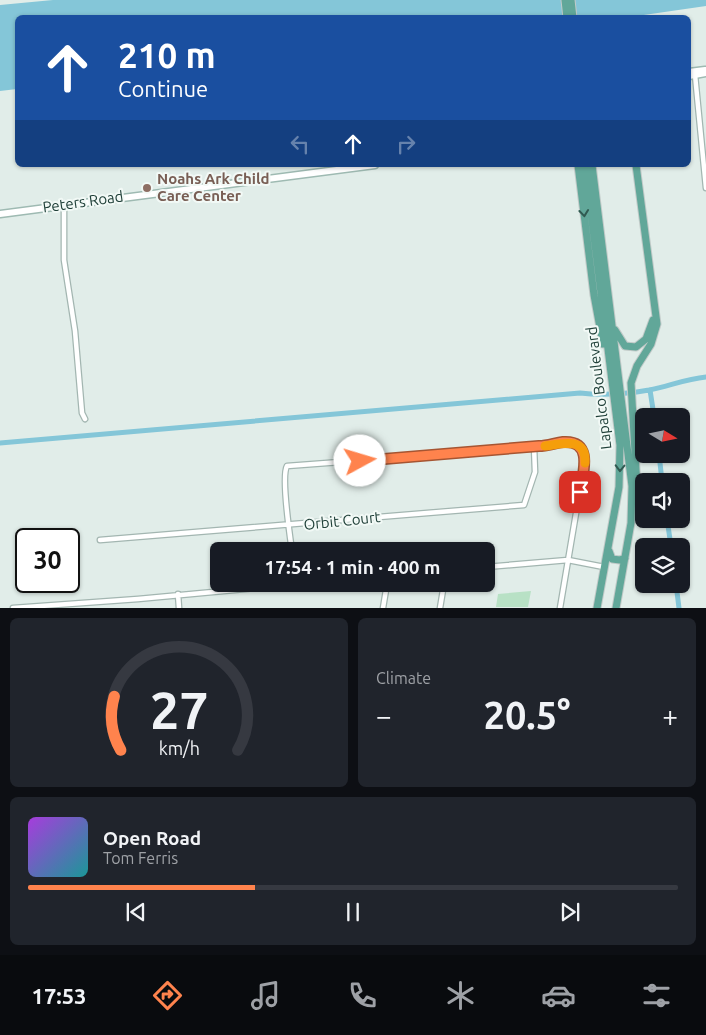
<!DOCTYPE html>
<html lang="en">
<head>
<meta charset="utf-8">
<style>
  :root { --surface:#171b24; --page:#20242c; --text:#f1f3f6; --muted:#9ea1a6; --line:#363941; --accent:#ff834d }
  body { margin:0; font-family:Ubuntu,sans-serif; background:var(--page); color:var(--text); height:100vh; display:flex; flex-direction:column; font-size:19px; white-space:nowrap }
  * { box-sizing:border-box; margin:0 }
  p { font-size:16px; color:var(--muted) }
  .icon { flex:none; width:28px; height:28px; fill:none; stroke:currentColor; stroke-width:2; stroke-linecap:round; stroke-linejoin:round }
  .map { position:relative; height:608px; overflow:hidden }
  .details { display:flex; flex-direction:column; gap:10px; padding:10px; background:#0d0f14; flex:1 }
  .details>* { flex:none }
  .banner { position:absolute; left:15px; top:15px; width:676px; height:152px; border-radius:8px; box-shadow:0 1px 4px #0004; background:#1a4fa0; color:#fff; overflow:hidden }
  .needle { width:32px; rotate:100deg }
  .fabs { position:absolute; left:635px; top:408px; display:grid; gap:10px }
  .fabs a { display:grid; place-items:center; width:55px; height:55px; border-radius:8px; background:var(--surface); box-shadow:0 1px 4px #0004; font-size:25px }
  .speed { position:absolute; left:15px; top:528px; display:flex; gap:10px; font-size:25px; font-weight:700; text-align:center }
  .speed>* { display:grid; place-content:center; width:65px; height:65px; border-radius:50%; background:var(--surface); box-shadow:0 1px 4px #0004; line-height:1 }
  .speed .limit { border:2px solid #111; border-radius:8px; background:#fff; color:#111 }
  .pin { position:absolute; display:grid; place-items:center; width:42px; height:42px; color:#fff; margin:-21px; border-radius:10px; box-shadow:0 2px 8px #0006 }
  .me { position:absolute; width:55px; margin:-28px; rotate:84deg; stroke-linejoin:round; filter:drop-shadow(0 0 4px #0008) }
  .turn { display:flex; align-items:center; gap:18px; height:105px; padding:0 20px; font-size:22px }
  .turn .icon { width:65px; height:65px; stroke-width:2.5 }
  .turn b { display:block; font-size:35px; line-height:42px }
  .lanes { display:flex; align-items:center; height:48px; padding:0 20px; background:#0003; justify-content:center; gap:25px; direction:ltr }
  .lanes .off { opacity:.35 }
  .big { font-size:38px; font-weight:700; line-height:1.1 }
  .details .card { flex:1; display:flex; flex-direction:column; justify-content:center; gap:8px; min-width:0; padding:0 18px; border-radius:8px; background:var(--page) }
  .details .dial { align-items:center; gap:0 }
  .dial svg { height:130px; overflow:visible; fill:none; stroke:var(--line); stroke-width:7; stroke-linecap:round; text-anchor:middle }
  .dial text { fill:var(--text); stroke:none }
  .song { display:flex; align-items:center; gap:15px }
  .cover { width:60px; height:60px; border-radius:8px; background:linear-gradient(135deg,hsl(280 70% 55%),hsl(180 70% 35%)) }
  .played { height:5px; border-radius:2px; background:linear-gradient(90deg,var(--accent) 35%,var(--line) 35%) }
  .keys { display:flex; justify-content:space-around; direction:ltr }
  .heat { display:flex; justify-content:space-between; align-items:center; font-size:28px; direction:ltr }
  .details .tiles { flex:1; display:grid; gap:10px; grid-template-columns:1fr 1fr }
  .card:last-child { grid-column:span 2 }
  .trip { position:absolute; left:210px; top:542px; width:285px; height:50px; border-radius:8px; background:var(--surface); box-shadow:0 1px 4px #0004; font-weight:700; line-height:50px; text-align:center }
  .tabs { display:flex; height:80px; justify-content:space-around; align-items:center; background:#090b0e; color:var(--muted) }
  .tabs .icon { width:35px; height:35px }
  .tabs .active { color:var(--accent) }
  .tabs b { font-size:22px; color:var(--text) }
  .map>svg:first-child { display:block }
  .green { fill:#b8e1c5 }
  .water { fill:#84c6d8 }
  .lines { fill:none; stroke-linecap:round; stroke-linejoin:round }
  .canal { stroke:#84c6d8; stroke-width:5 }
  .street-casing { stroke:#a3b6b1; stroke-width:7 }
  .secondary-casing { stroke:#9ebab2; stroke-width:9 }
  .primary-casing { stroke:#c1cac8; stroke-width:9 }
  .street { stroke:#fff; stroke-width:4.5 }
  .secondary { stroke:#fff; stroke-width:6 }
  .primary { stroke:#61a799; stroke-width:7 }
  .oneway { stroke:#305a51 }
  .route-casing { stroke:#a65532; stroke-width:12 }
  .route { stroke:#ff834d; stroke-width:9 }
  .slow { stroke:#f59e0b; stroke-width:9 }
  .education-dot { fill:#8d6e63; stroke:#f2f9f6; stroke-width:2 }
  .labels { text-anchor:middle; stroke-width:4; stroke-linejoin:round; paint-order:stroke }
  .education-label { font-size:15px; font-weight:bold; fill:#785e54; stroke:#f2f9f6; text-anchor:start }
  .street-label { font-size:15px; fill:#204039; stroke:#f2f9f6 }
</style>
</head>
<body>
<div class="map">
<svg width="706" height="608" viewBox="0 0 706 608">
  <rect width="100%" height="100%" fill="#e1ede9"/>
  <path class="green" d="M 531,591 L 528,607 L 496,607 L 498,594 Z"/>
  <path class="water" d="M 53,0 L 706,0 L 706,6 L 623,18 L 18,18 L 17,89 L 0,91 L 0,5 Z"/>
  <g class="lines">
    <path class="canal" d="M 650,390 L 654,416
      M 0,443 L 580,393 C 604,396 626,394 649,390 C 669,386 686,379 706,377
      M 659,454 L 662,481
      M 667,519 L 671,546
      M 676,584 L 679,608"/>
    <defs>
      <path id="street" d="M 695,75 L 706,188
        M 64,205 L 64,260 L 75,331 L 82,413 L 85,419
        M 100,540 L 524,505 L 535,472 L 534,446
        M 292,551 C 290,537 281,476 287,466 L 539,447 C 560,444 587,433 584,466 L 560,608
        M 486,567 L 568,560 L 604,567
        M 178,594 L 179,608
        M 13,608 L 138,599 L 298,584
        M 383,608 L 387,584
        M 440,608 L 444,584"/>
      <path id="secondary" d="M 689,72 L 705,70
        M 689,76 L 706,73
        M 0,214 L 375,165"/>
      <path id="primary" d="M 565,0 L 567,18
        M 571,0 L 573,18
        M 578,165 L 594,295 L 603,344
        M 585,165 L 620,445 L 619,487 L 597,608
        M 592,165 L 632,486 L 631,523 L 616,608
        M 636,165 L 657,324 L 651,344 L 637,366 L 631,383 L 637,487
        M 615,330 L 625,346 L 636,347 L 646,339 L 653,320
        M 609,551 L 612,559 L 620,560 L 625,558"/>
    </defs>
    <use href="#street" class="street-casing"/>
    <use href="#secondary" class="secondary-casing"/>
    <use href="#primary" class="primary-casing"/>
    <use href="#street" class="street"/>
    <use href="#secondary" class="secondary"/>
    <use href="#primary" class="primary"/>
  </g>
  <defs><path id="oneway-chevron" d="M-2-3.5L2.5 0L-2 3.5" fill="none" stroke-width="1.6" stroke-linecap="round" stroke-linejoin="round" transform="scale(1.25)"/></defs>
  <g class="oneway">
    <use href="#oneway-chevron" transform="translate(584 213) rotate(84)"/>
    <use href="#oneway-chevron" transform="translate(620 468) rotate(91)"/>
  </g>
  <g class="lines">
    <defs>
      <path id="route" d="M 360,461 L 539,446 C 547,446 555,443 563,442 C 594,440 583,473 580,492"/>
    </defs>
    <use href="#route" class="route-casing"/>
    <use href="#route" class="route"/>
    <path class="slow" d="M 545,446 C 562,444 587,436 585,463"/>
  </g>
  <circle class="education-dot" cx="147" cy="188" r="5"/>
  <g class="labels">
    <g class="education-label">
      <text x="157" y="184">Noahs Ark Child<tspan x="157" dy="17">Care Center</tspan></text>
    </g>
    <g class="street-label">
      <text transform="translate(83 202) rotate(-8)" y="5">Peters Road</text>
      <text transform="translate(599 388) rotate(-97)" y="5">Lapalco Boulevard</text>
      <text transform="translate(342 521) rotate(-6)" y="5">Orbit Court</text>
    </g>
  </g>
</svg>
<div class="fabs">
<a><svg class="needle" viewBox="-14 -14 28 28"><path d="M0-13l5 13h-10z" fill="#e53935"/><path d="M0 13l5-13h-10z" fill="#9ea1a6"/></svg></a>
<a><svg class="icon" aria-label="sound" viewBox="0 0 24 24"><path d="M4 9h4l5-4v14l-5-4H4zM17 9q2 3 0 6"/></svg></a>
<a><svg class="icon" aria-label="layers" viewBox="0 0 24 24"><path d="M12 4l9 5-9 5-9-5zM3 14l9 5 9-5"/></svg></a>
</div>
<div class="speed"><div class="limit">30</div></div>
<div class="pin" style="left:580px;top:492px;background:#d93025"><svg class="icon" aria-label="arrive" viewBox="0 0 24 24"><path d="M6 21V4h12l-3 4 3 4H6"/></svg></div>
<svg class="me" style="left:360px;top:461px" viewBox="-20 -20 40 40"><circle r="19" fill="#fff"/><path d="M0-13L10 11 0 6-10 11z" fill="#ff834d"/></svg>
<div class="trip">17:54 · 1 min · 400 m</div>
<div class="banner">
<div class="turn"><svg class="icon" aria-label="ahead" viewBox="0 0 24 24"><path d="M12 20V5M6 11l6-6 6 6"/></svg><div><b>210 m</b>Continue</div></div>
<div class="lanes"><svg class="icon off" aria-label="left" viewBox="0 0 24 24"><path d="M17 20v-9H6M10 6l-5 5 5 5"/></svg><svg class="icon" aria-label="ahead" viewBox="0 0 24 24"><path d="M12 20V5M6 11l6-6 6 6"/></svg><svg class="icon off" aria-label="right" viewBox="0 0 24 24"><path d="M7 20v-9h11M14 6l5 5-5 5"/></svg></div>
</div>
</div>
<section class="details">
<div class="tiles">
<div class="card dial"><svg viewBox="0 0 100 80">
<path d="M14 69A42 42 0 1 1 86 69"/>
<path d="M14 69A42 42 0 0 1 10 36" stroke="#ff834d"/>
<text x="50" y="56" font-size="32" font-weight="700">27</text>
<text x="50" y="72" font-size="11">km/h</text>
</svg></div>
<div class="card"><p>Climate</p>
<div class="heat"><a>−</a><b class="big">20.5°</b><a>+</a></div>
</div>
<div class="card">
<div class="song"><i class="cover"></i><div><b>Open Road</b><p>Tom Ferris</p></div></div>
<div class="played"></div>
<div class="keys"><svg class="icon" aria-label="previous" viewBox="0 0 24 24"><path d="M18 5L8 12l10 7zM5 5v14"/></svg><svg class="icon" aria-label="pause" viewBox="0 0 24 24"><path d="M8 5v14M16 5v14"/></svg><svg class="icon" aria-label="next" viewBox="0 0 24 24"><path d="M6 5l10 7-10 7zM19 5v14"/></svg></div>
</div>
</div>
</section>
<nav class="tabs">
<b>17:53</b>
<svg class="icon active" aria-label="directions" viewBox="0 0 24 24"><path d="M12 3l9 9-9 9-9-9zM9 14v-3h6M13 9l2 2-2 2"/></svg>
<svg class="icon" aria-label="music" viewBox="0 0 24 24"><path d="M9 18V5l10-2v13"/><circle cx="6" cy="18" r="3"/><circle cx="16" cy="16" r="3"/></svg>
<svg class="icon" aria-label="phone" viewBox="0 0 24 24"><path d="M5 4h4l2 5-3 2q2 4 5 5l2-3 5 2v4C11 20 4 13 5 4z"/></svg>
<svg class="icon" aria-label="climate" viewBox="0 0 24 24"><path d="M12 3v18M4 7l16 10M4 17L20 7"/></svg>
<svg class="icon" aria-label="car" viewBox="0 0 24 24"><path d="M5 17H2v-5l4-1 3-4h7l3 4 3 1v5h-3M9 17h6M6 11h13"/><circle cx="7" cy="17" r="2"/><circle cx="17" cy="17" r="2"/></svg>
<svg class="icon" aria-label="filters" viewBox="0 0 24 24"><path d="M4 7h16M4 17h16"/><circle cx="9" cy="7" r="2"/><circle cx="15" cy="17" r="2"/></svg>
</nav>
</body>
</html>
